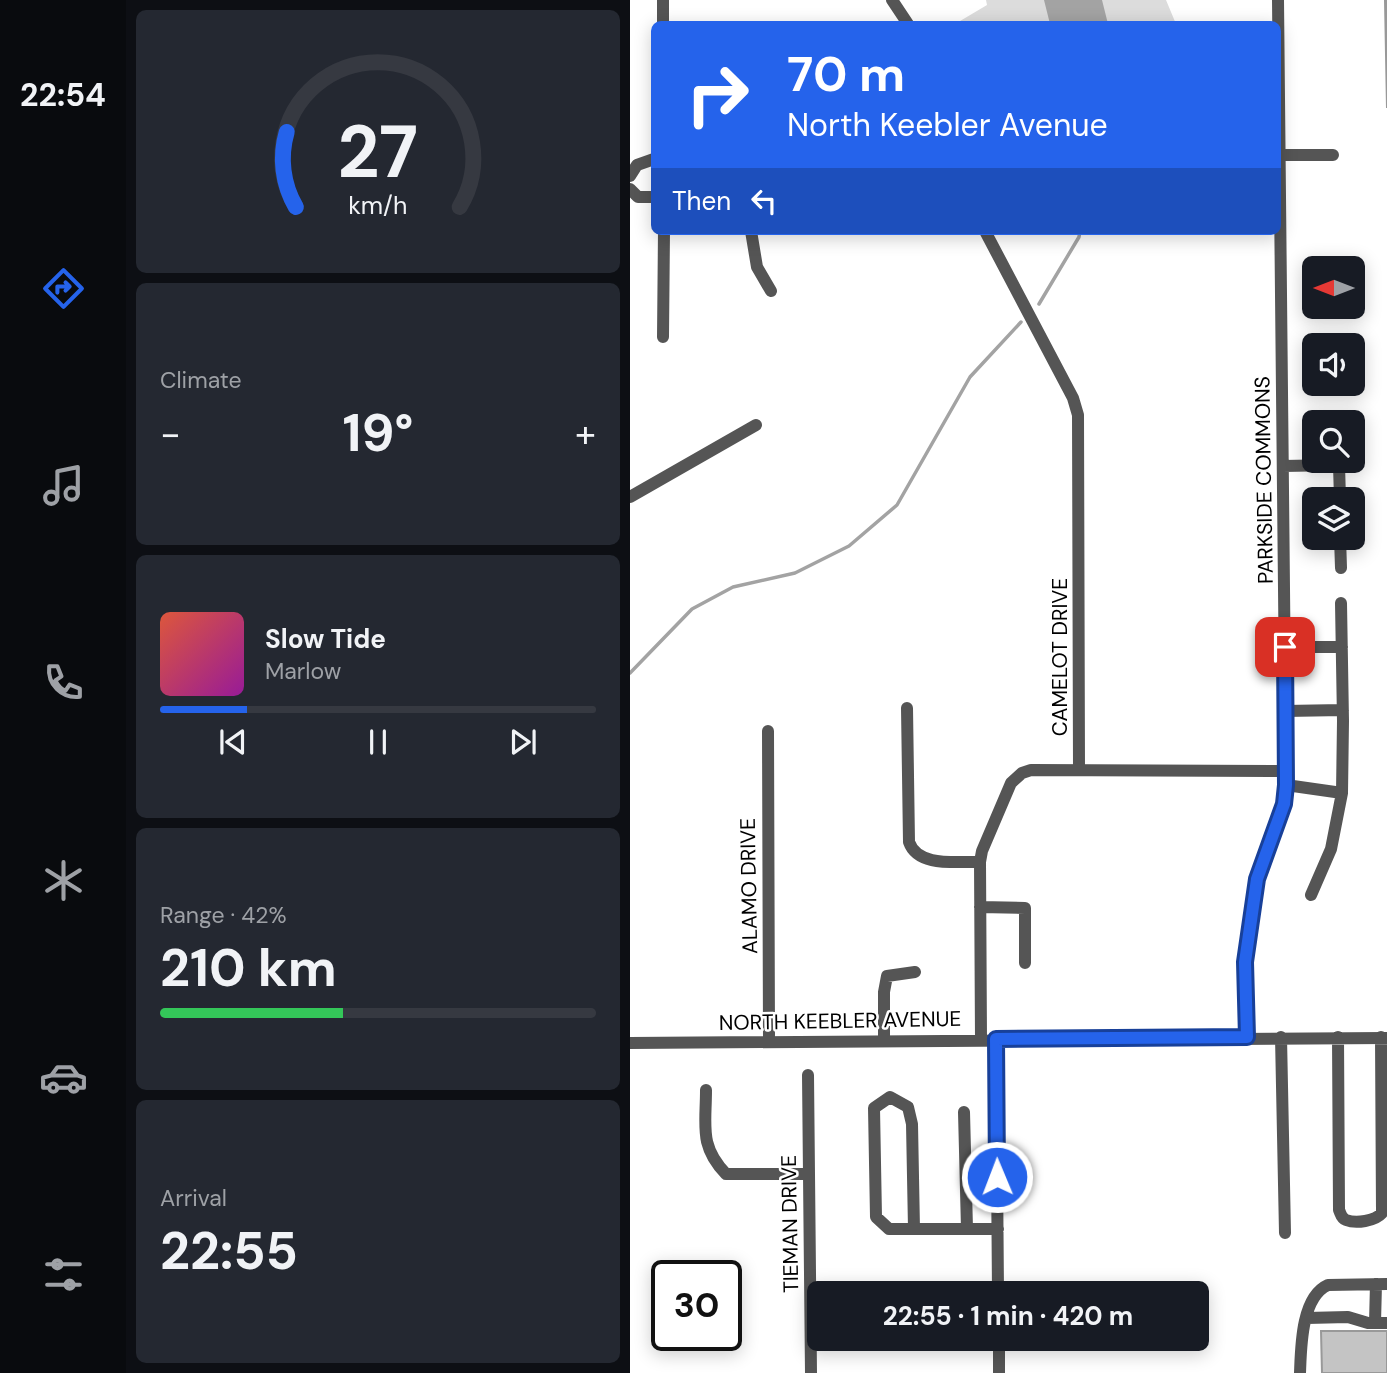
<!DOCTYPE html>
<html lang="en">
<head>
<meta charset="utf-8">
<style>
  :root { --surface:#171b24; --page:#242831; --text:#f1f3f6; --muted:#9ea1a6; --line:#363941; --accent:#2563eb }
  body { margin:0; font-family:"DM Sans",sans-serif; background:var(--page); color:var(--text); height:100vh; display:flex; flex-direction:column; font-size:26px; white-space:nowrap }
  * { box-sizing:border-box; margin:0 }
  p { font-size:23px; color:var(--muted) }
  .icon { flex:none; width:38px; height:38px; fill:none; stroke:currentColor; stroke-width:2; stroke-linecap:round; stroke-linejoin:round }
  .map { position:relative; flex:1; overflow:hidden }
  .drawer { display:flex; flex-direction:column; gap:10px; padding:10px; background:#0d0f14; width:504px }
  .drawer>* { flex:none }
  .hud { position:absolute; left:21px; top:21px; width:630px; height:214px; border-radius:10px; box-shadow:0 4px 18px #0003; background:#2563eb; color:#fff; overflow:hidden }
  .needle { width:46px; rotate:270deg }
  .controls { position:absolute; left:672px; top:256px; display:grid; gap:14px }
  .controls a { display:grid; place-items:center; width:63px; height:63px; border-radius:10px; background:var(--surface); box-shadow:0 4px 18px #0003; font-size:35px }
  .speed { position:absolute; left:21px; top:1260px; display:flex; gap:14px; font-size:35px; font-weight:700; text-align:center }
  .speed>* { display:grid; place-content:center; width:91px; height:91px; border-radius:50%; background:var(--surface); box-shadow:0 4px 18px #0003; line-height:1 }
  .speed .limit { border:4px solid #111; border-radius:10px; background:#fff; color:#111 }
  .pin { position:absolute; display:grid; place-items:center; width:60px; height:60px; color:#fff; margin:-30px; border-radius:14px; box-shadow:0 4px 10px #0006 }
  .me { position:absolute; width:77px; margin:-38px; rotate:359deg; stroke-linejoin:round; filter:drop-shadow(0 0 5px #0008) }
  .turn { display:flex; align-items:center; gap:24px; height:147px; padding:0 21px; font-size:32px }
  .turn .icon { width:91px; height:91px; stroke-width:2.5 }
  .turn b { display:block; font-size:49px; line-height:60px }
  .then { display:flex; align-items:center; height:66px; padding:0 21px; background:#0003; gap:14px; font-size:26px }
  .big { font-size:52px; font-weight:700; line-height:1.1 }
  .drawer .widget { flex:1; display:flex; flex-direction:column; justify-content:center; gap:10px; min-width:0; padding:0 24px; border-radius:10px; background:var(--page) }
  .drawer .dial { align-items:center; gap:0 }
  .dial svg { height:182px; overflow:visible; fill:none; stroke:var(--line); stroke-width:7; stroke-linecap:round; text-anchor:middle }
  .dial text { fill:var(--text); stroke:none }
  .song { display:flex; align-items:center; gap:21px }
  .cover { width:84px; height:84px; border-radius:10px; background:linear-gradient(135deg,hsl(10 70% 55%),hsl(300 70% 35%)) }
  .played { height:7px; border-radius:4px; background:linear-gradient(90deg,var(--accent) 20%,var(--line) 20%) }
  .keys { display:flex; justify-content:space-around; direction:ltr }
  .heat { display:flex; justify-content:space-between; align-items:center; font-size:38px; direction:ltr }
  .charge { height:10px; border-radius:5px; background:linear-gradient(90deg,#34c759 42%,var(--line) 0) }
  .trip { position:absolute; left:177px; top:1281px; width:402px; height:70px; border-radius:10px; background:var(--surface); box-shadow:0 4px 18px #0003; font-weight:700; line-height:70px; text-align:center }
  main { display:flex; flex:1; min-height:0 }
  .tabs { display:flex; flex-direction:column; width:126px; justify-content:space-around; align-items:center; background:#090b0e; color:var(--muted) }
  .tabs .icon { width:49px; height:49px }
  .tabs .selected { color:var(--accent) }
  .tabs b { font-size:32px; color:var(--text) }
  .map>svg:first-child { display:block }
  .green { fill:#dcdcdc }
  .water { fill:#a3a3a3 }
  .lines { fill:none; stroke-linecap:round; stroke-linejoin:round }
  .stream { stroke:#a3a3a3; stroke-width:3.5 }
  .building { fill:#c4c4c4; stroke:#999; stroke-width:2 }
  .minor { stroke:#555; stroke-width:12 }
  .route-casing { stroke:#184099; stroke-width:18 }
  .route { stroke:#2563eb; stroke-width:12 }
  .labels { text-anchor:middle; stroke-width:5; stroke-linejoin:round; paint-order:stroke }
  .street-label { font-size:21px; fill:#000; stroke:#fff }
</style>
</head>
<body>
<main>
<nav class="tabs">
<b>22:54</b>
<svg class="icon selected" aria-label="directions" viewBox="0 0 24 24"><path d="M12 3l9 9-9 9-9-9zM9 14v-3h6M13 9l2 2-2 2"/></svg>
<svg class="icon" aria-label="music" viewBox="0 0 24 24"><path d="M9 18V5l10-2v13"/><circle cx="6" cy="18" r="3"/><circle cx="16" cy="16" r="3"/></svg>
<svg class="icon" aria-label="phone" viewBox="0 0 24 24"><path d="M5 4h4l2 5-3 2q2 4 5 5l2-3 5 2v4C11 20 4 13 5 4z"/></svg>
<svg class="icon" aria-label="climate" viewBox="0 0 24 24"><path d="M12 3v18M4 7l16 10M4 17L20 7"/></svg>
<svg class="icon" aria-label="car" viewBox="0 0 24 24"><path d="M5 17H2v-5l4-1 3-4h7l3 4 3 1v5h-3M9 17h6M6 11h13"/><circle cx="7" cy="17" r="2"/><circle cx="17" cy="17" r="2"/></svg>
<svg class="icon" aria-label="filters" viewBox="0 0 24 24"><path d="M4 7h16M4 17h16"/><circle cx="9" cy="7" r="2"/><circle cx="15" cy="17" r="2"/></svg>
</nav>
<section class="drawer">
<div class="widget dial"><svg viewBox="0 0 100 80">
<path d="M14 69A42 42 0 1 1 86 69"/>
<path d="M14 69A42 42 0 0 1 10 36" stroke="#2563eb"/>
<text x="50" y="56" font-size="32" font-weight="700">27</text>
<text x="50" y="72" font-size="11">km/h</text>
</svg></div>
<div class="widget"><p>Climate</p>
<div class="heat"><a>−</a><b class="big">19°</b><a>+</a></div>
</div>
<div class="widget">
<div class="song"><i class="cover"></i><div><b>Slow Tide</b><p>Marlow</p></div></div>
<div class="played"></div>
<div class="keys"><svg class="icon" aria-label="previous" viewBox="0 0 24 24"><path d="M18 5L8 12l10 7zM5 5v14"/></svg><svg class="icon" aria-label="pause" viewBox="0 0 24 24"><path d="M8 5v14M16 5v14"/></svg><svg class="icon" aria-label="next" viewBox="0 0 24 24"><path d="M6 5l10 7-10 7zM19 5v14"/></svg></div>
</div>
<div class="widget"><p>Range · 42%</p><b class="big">210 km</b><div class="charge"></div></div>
<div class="widget"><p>Arrival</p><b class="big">22:55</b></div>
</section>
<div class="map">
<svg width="757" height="1373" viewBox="0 0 757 1373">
  <rect width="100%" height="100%" fill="#fff"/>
  <path class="green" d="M 356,0 L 536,0 L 546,24 L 325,24 L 357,5 Z"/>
  <path class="water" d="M 414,0 L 472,0 L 478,24 L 420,24 Z"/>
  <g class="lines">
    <path class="stream" d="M 409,304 L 449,237 L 450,231
      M 0,673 L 62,609 L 103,587 L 165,573 L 219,546 L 267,505 L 340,377 L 391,322"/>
  </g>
  <path class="building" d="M 755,0 L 757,0 L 757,108 Z
    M 691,1331 L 757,1331 L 757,1373 L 692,1373 Z"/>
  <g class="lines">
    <path class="minor" d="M 262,0 L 278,24
      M 33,24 L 33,0
      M 650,155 L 703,155
      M 0,176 L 7,165 L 24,159
      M 0,189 L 8,197 L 24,197
      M 121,231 L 127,267 L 141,291
      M 355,231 L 443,398 L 448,415 L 449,770
      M 33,337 L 34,231
      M 708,420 L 708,422
      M 653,466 L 709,465 L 710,499
      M 0,497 L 126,425
      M 710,537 L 711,568
      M 655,647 L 712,647
      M 277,708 L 279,842 C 288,868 328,861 350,862
      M 655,711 L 713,710
      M 138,731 L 139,1041
      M 656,785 L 712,793 L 713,721 L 711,603
      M 681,895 L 701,849 L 712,793
      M 350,907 L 395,908 L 395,963
      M 617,1037 L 615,962 L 627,879 L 654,804 L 656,785 L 648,0
      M 651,1037 L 655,1233
      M 708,1037 L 709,1210 C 711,1214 711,1218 716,1220 C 726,1224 745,1221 752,1213 L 751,1037
      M 351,1039 L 350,862 L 352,851 L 381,783 L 392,773 L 401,770 L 656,771
      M 366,1039 L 368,1293
      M 254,1040 L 254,992 L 257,976 L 285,972
      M 0,1043 L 757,1038
      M 178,1075 L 181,1373
      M 76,1090 C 76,1126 69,1146 96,1174 L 178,1174
      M 334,1112 L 337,1229
      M 284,1229 L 282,1124 L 278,1107 L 260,1097 L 244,1108 L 246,1217 L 259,1229 L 368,1229
      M 677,1318 L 718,1317 L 738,1323 L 757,1323
      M 745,1323 L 746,1284
      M 369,1339 L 369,1373
      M 670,1373 C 671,1348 671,1297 698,1285 L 757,1284"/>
  </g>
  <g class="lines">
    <defs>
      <path id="route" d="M 367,1177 L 366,1039 L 617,1037 L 615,962 L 627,879 L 654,804 L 656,785 L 655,647"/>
    </defs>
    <use href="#route" class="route-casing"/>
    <use href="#route" class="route"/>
  </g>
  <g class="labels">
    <g class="street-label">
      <text transform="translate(634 480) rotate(-91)" y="7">PARKSIDE COMMONS</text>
      <text transform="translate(430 657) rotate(-90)" y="7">CAMELOT DRIVE</text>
      <text transform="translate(119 886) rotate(-91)" y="7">ALAMO DRIVE</text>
      <text transform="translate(210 1021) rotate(-1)" y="7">NORTH KEEBLER AVENUE</text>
      <text transform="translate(160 1224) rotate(-91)" y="7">TIEMAN DRIVE</text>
    </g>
  </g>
</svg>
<div class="controls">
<a><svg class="needle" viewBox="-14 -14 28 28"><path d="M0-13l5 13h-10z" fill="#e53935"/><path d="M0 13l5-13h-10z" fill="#9ea1a6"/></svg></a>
<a><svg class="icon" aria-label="sound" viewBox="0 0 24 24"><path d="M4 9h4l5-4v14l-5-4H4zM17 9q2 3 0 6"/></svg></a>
<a><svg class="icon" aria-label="search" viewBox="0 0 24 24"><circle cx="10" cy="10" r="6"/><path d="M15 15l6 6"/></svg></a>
<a><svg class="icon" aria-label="layers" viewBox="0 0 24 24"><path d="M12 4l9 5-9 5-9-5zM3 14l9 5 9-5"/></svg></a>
</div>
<div class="speed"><div class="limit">30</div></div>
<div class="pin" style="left:655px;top:647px;background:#d93025"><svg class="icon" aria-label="arrive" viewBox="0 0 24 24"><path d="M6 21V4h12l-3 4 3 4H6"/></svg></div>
<svg class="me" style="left:367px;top:1177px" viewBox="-20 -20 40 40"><circle r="17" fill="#2563eb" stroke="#fff" stroke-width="3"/><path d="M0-11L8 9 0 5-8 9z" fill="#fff"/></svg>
<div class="trip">22:55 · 1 min · 420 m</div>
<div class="hud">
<div class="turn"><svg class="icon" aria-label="right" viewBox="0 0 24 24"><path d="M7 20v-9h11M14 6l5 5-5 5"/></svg><div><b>70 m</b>North Keebler Avenue</div></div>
<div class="then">Then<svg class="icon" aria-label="left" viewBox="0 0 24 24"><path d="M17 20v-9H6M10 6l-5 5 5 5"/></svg></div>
</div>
</div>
</main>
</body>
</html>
